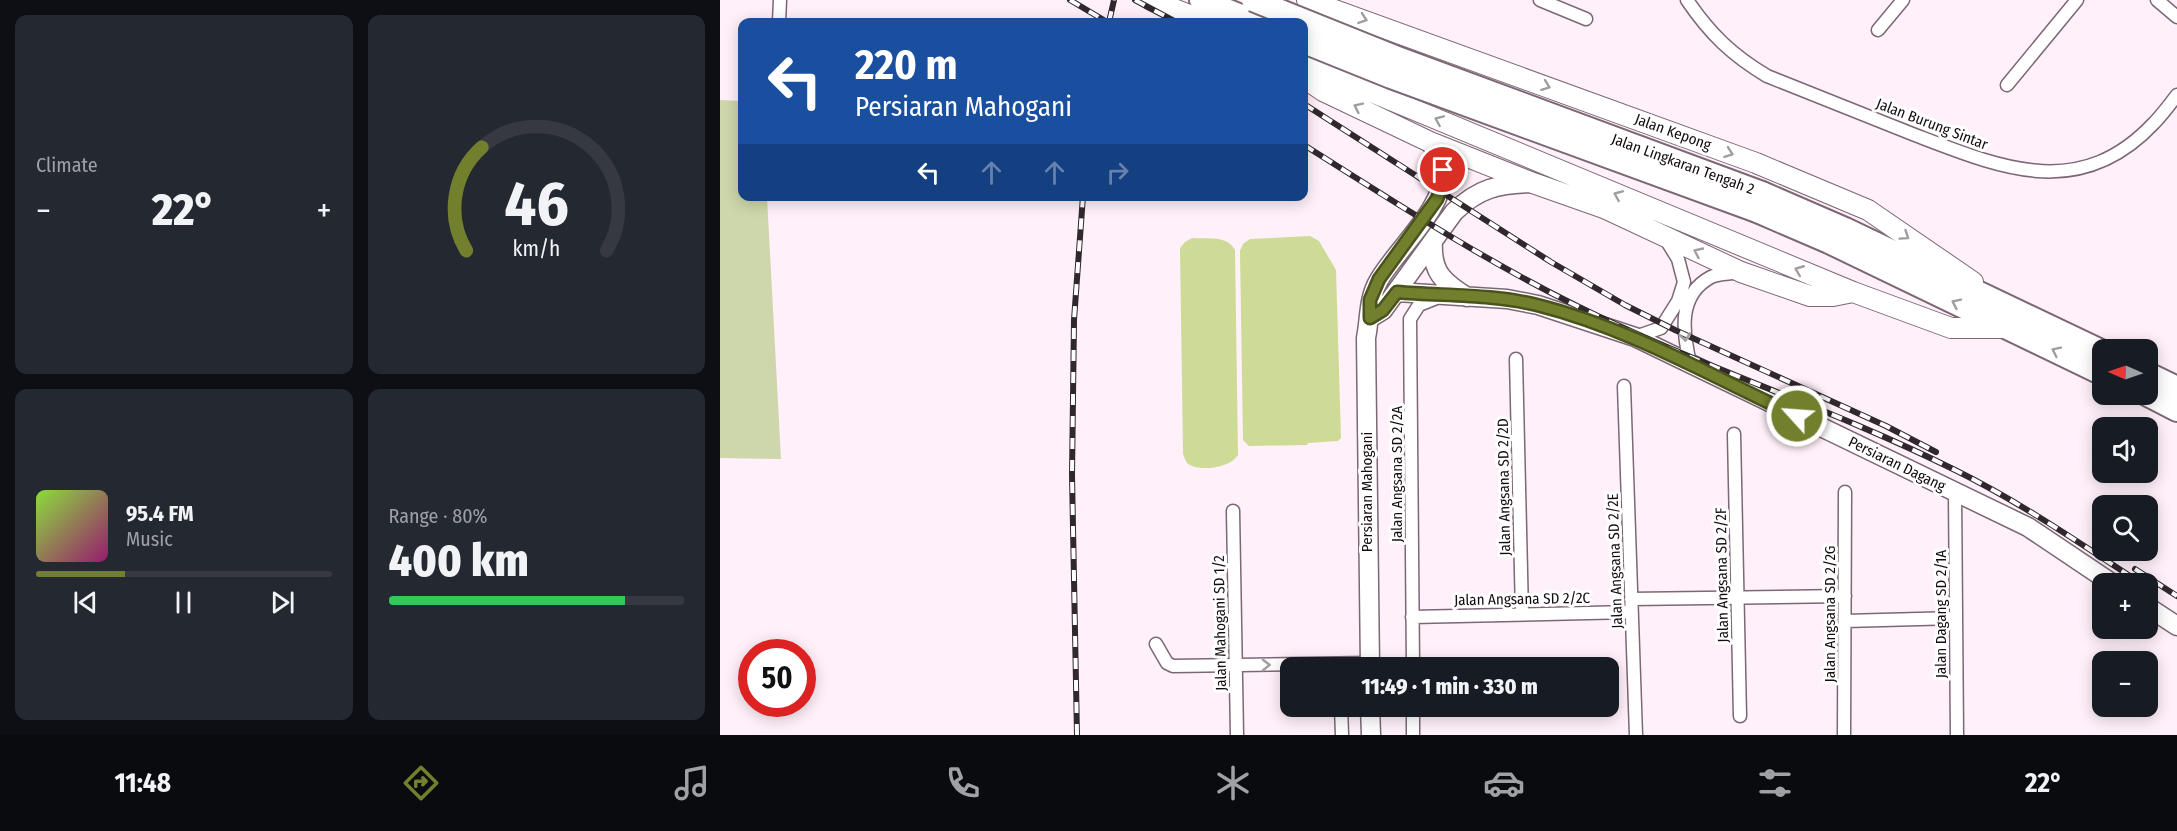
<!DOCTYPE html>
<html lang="en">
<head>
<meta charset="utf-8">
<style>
  :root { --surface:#171b24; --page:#242831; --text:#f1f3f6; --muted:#9ea1a6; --line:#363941; --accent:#727f2c }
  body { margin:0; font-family:"Fira Sans Condensed",sans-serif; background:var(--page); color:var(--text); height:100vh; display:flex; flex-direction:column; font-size:22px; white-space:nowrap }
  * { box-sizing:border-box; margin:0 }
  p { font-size:20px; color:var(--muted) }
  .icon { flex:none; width:33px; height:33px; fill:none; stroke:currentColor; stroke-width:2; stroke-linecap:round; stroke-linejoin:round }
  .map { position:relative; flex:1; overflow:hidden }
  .drawer { display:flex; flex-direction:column; gap:15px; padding:15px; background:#0d0f14; width:720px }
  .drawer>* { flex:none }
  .guide { position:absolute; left:18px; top:18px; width:570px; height:183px; border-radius:12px; box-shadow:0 3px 15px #0003; background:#1a4fa0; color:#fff; overflow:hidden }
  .needle { width:39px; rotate:272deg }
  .tools { position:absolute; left:1372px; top:339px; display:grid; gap:12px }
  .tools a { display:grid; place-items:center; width:66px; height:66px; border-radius:12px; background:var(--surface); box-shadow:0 3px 15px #0003; font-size:30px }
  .speed { position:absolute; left:18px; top:639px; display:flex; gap:12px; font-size:30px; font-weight:700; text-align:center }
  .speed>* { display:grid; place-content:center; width:78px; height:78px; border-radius:50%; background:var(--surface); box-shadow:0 3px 15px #0003; line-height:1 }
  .speed .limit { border:9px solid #d22; background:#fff; color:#111 }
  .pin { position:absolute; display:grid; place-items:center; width:51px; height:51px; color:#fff; margin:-26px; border:3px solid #fff; border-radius:50%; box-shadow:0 2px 6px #0007 }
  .me { position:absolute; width:66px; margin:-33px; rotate:296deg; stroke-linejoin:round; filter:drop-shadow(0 0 4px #0008) }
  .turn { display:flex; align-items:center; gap:21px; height:126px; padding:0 18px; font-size:27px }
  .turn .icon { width:78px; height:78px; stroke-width:2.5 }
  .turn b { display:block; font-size:42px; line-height:51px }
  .lanes { display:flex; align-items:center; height:57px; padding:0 18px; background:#0003; justify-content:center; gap:30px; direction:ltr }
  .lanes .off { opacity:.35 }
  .big { font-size:45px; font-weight:800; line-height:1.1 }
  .drawer .tile { flex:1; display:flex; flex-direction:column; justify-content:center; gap:9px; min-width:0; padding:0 21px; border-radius:12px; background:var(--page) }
  .drawer .dial { align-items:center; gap:0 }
  .dial svg { height:156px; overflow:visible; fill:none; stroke:var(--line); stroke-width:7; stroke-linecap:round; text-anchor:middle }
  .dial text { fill:var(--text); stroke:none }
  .song { display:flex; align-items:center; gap:18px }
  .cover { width:72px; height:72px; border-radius:9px; background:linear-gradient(135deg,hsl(90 70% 55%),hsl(320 70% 35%)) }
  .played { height:6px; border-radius:3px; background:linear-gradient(90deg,var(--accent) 30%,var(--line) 30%) }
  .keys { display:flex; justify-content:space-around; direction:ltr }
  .heat { display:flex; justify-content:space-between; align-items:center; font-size:33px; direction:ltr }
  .charge { height:9px; border-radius:4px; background:linear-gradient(90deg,#34c759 80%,var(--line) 0) }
  .drawer .tiles { flex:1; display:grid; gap:15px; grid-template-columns:repeat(2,1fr) }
  .trip { position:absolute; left:560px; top:657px; width:339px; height:60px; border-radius:12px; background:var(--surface); box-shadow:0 3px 15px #0003; font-weight:800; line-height:60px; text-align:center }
  .dock { display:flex; height:96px; justify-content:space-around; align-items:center; background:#090b0e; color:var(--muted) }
  .dock .icon { width:42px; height:42px }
  .dock .active { color:var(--accent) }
  .dock b { font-size:27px; color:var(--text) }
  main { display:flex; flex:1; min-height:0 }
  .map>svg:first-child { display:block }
  .green { fill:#cdd7ab }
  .water { fill:#cddb96 }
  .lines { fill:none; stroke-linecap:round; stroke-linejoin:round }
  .street-casing { stroke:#7c6775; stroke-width:15 }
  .secondary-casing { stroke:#7c6775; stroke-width:21 }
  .primary-casing { stroke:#7c6775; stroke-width:22 }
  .highway-casing { stroke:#7c6775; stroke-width:26 }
  .street { stroke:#fff; stroke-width:12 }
  .secondary { stroke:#fff; stroke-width:18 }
  .primary { stroke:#fff; stroke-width:20 }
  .highway { stroke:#fff; stroke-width:22 }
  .rail-casing { stroke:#30282d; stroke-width:6 }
  .rail { stroke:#fff; stroke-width:4; stroke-dasharray:11; stroke-linecap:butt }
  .highway-bridge-casing { stroke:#7c6775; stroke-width:26; stroke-linecap:butt }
  .highway-bridge { stroke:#fff; stroke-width:22 }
  .oneway { stroke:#a19d9f }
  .route-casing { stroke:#4a531d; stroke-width:15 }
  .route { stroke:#727f2c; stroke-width:10 }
  .labels { text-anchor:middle; stroke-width:6; stroke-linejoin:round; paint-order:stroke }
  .street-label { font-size:15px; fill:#130b10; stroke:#fff }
</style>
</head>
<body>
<main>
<section class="drawer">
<div class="tiles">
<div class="tile"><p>Climate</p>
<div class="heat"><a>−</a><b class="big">22°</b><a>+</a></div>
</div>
<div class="tile dial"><svg viewBox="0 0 100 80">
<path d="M14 69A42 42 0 1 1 86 69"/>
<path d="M14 69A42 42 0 0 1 22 16" stroke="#727f2c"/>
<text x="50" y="56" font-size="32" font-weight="700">46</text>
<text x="50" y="72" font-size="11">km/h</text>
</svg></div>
<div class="tile">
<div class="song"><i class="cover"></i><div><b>95.4 FM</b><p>Music</p></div></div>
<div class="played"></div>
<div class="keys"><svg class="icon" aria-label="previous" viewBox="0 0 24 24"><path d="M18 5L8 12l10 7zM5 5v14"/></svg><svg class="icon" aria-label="pause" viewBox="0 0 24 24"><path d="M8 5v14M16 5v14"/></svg><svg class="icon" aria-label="next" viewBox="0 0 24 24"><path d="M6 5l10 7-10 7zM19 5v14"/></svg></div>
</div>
<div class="tile"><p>Range · 80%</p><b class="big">400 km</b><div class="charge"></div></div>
</div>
</section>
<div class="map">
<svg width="1457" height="735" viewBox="0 0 1457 735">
  <rect width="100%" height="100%" fill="#fff0fa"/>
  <path class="green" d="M 0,100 L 22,101 L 22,196 L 47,197 L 61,459 L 0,458 Z"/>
  <path class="water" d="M 590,236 L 599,241 L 616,270 L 621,438 L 618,441 L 588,443 L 587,445 L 529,446 L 523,440 L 520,251 L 523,244 L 530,239 Z
    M 472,238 C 488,239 507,235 515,250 L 518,455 C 511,467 485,471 472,466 C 466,464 465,459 463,454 L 460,248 L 465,242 Z"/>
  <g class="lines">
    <defs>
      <path id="street" d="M 820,0 L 866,19
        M 967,0 C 990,34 1012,55 1047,76 C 1096,96 1146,115 1195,135 C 1281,168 1360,202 1434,123 C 1443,114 1450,104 1457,95
        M 1437,0 L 1457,17
        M 59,22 L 60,0
        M 1158,30 L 1183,0
        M 1287,85 L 1357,0
        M 915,337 L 941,328 L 958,301 L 964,282 L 958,259 L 945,238
        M 796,359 L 802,614
        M 970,363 C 963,333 957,295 991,277 C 999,273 1011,274 1019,272
        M 904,386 L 916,735
        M 1014,434 L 1020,716
        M 1235,492 L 1237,735
        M 513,511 L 517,735
        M 911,599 L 1125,596
        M 692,617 L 911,612
        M 1125,621 L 1236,618
        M 436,644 L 447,663 L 453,666 L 650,663
        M 693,668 L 690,319 L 699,305 L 719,297
        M 621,706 L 622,735
        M 693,706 L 693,735
        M 1124,735 L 1125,492"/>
      <path id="secondary" d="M 713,241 C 711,272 723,282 747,297
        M 677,292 L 787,299 L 818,305 L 915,337 L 1308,527 L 1393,584
        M 650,318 L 663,310 L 734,212 C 759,188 778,184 812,183
        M 1428,607 L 1457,626
        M 650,668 L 646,338 C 650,318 648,298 659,280 C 676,250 726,207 723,171 C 722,161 715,150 710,142
        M 650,706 L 651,735"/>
      <path id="primary" d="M 431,0 L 487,22
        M 587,0 L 1036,163 L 1148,210 L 1253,282
        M 584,64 L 1133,292 L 1231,328 L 1288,328
        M 584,78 L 603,91 L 710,142 L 813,183 L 884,208 L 1021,272 L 1090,296 L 1113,296 L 1133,292"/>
      <path id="highway" d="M 481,0 L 536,22
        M 1042,193 L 1125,229 L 1383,352
        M 1037,211 L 1109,242 L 1383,374
        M 1428,374 L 1457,388
        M 1426,394 L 1457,410"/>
    </defs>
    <use href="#street" class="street-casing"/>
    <use href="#secondary" class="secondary-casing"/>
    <use href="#primary" class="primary-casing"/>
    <use href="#highway" class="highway-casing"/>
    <use href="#street" class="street"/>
    <use href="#secondary" class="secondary"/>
    <use href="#primary" class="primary"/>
    <use href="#highway" class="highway"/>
    <defs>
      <path id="rail" d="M 350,0 L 387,22
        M 415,0 L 456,22
        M 389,22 L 394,0
        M 584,104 L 831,262 L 905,305 L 955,330 L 1166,426 L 1216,452
        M 584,145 C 673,201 760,258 855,305 C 978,366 1111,408 1235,470 C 1300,502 1361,544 1422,584
        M 1415,569 L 1457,596
        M 357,735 L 352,475 L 354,320 L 363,196"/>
    </defs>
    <use href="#rail" class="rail-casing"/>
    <use href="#rail" class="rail"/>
    <defs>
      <path id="highway-bridge" d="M 533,0 L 675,57 L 1042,193
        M 584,42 L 671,77 L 1037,211"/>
    </defs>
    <use href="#highway-bridge" class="highway-bridge-casing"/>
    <use href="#highway-bridge" class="highway-bridge"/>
  </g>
  <defs><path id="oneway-chevron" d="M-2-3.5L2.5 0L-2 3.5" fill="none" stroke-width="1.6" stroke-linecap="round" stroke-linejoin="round" transform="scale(1.5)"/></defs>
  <g class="oneway">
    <use href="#oneway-chevron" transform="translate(643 19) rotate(19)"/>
    <use href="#oneway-chevron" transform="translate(826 86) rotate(20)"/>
    <use href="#oneway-chevron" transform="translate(638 107) rotate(-154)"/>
    <use href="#oneway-chevron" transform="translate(719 120) rotate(-157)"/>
    <use href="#oneway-chevron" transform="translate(1009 153) rotate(20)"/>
    <use href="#oneway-chevron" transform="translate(898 195) rotate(-157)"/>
    <use href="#oneway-chevron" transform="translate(1185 236) rotate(34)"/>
    <use href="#oneway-chevron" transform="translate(978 252) rotate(-155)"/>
    <use href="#oneway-chevron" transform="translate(1079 270) rotate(-158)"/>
    <use href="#oneway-chevron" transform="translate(1236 303) rotate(-154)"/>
    <use href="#oneway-chevron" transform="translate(965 337) rotate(82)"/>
    <use href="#oneway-chevron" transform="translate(1336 351) rotate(-154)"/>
    <use href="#oneway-chevron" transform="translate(546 665) rotate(-1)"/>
  </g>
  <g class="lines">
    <defs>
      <path id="route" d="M 723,170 L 722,186 L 717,199 L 659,279 L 650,300 L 650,318 L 663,310 L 677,292 C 722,296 773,294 817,305 C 909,328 991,376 1077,416"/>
    </defs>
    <use href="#route" class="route-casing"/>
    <use href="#route" class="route"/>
  </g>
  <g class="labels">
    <g class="street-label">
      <text transform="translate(1212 124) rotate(21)" y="5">Jalan Burung Sintar</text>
      <text transform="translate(953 132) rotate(20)" y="5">Jalan Kepong</text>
      <text transform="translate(963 164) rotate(20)" y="5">Jalan Lingkaran Tengah 2</text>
      <text transform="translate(1177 464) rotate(26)" y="5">Persiaran Dagang</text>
      <text transform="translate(677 474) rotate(-90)" y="5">Jalan Angsana SD 2/2A</text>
      <text transform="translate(784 487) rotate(-91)" y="5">Jalan Angsana SD 2/2D</text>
      <text transform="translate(647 492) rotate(-90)" y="5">Persiaran Mahogani</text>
      <text transform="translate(895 561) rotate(-92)" y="5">Jalan Angsana SD 2/2E</text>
      <text transform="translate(1002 575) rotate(-91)" y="5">Jalan Angsana SD 2/2F</text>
      <text transform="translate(802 599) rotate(-1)" y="5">Jalan Angsana SD 2/2C</text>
      <text transform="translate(1110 614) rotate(-90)" y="5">Jalan Angsana SD 2/2G</text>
      <text transform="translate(1221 614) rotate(-90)" y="5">Jalan Dagang SD 2/1A</text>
      <text transform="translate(500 623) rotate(-91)" y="5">Jalan Mahogani SD 1/2</text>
    </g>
  </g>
</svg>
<div class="tools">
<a><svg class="needle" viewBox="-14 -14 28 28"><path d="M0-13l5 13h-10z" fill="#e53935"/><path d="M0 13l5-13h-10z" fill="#9ea1a6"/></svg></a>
<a><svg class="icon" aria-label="sound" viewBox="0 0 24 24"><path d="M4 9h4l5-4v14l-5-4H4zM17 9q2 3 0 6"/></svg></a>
<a><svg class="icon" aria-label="search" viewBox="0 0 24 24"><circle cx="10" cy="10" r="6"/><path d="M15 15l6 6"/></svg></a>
<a>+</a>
<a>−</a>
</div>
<div class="speed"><div class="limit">50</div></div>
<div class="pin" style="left:723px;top:170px;background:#d93025"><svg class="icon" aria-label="arrive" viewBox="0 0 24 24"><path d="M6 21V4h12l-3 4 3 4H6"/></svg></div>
<svg class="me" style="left:1077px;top:416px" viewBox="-20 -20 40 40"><circle r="17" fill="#727f2c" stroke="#fff" stroke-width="3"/><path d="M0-11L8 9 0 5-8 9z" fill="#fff"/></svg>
<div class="trip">11:49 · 1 min · 330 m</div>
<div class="guide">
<div class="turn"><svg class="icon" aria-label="left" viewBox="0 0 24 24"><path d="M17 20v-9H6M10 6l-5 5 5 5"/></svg><div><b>220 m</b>Persiaran Mahogani</div></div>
<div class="lanes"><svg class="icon" aria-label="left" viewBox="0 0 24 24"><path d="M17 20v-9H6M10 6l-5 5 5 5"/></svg><svg class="icon off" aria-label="ahead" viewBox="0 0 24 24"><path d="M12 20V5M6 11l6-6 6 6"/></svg><svg class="icon off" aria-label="ahead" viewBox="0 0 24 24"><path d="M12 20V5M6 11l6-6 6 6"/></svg><svg class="icon off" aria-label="right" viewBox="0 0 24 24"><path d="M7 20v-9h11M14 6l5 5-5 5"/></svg></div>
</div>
</div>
</main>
<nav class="dock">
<b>11:48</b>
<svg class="icon active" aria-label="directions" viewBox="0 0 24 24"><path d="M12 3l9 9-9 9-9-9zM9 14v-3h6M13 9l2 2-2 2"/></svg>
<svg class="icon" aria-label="music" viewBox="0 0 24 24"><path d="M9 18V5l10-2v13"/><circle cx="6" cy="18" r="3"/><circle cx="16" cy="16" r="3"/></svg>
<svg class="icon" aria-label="phone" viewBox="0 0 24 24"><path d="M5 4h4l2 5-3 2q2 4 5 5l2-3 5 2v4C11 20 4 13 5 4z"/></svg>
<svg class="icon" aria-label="climate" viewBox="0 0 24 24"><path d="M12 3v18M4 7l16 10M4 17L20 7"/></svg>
<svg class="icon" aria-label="car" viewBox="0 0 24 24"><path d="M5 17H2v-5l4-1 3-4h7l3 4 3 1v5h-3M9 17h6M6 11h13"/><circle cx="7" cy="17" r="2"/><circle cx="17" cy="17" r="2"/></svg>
<svg class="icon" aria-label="filters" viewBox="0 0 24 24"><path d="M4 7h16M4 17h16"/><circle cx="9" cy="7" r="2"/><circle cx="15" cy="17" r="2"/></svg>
<b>22°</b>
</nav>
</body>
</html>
